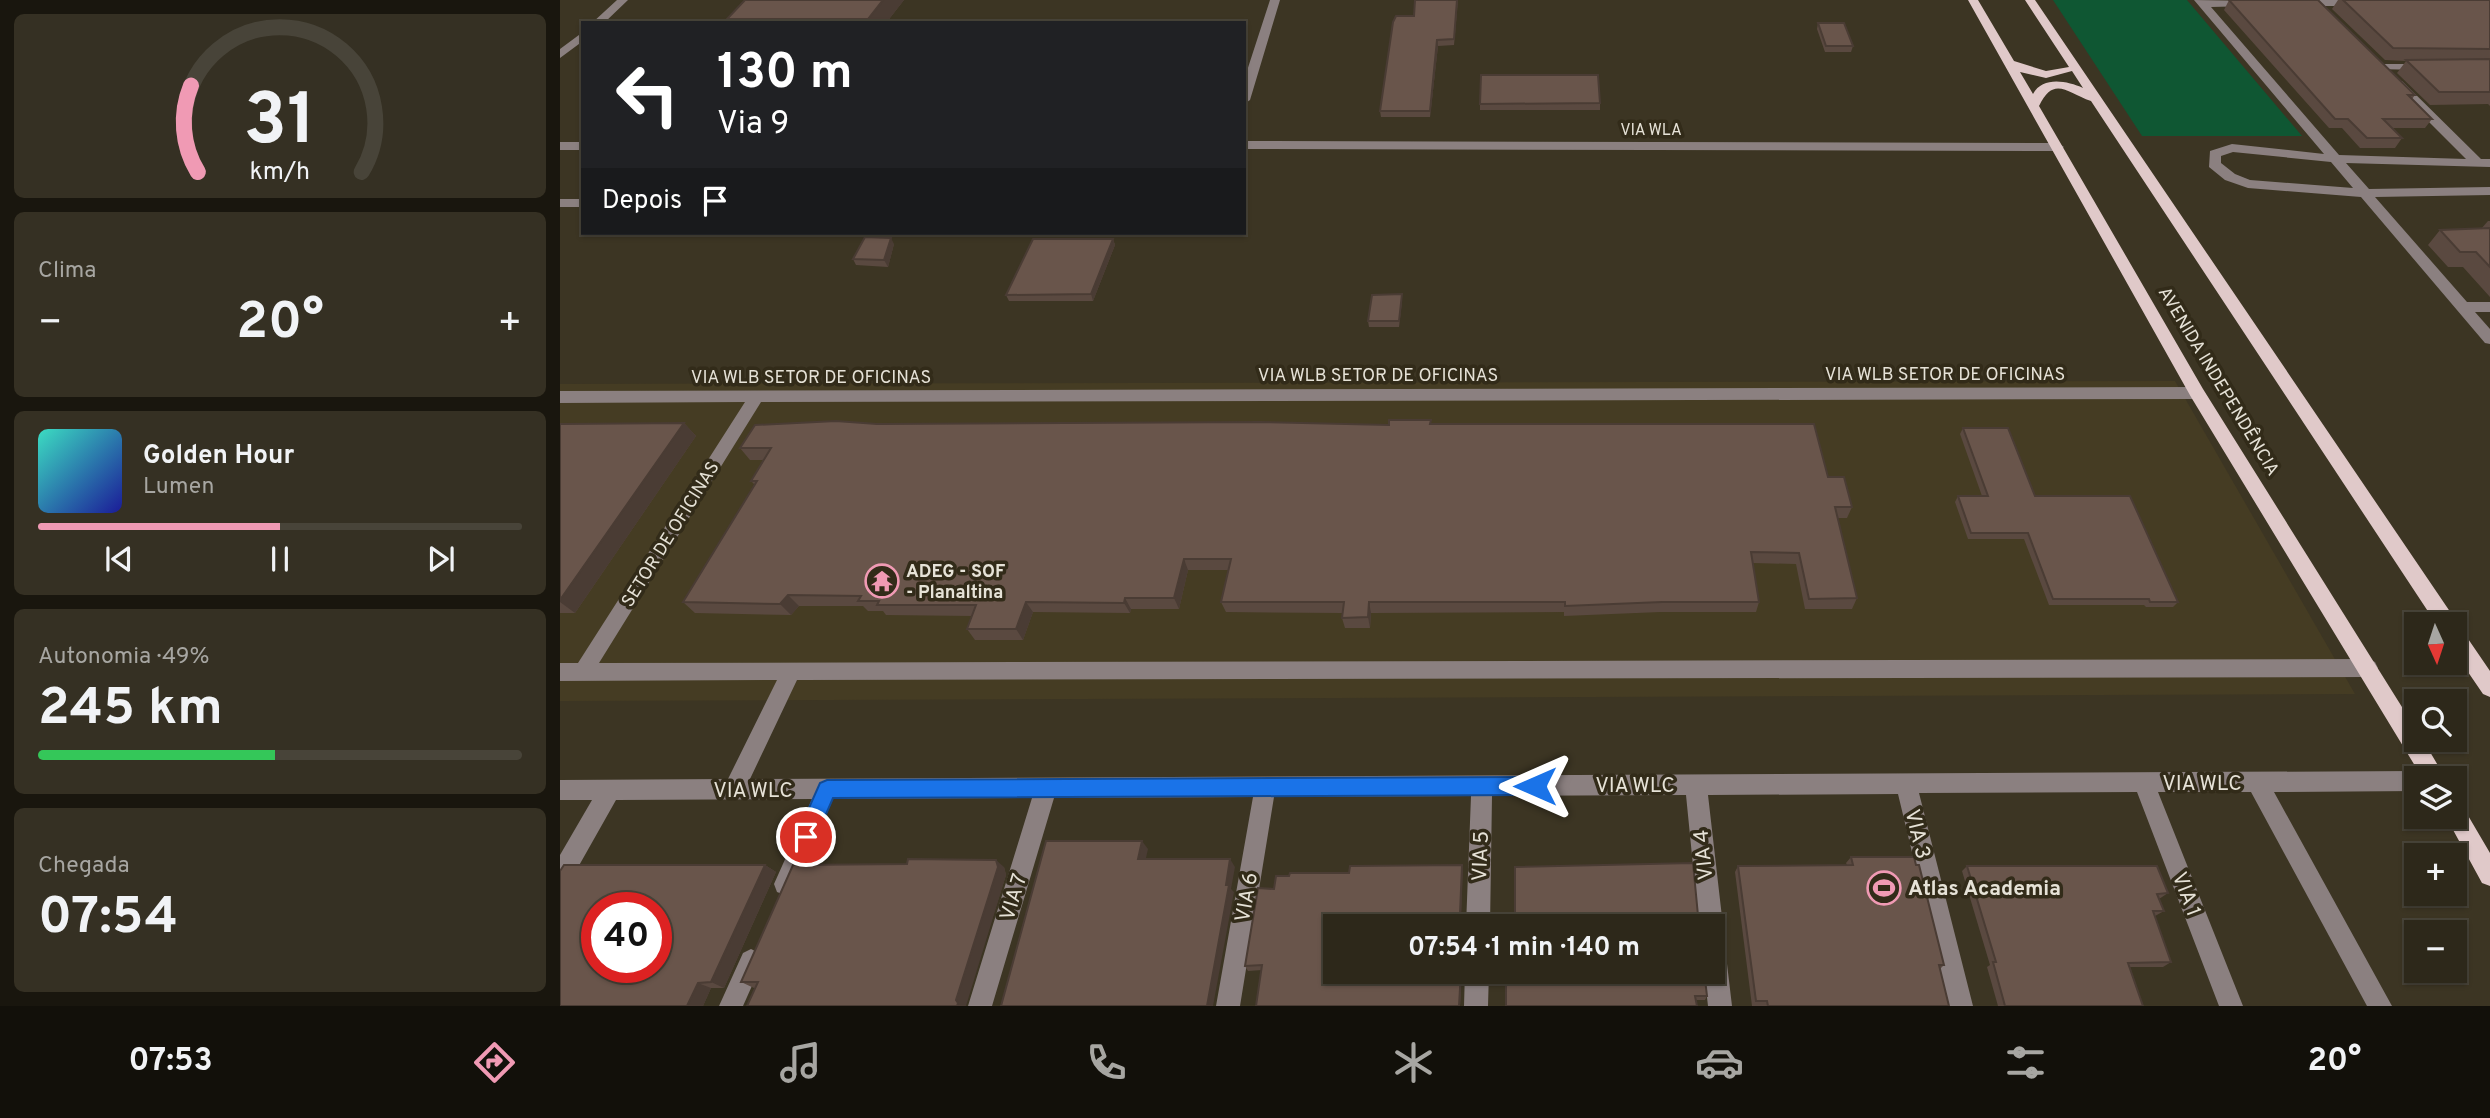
<!DOCTYPE html>
<html lang="pt">
<head>
<meta charset="utf-8">
<style>
  :root { --surface:#2d281a; --page:#353023; --text:#f1f3f6; --muted:#a7a6a2; --line:#484439; --accent:#f09ab4 }
  body { margin:0; font-family:Overpass,sans-serif; background:var(--page); color:var(--text); height:100vh; display:flex; flex-direction:column; font-size:26px; white-space:nowrap }
  * { box-sizing:border-box; margin:0 }
  p { font-size:23px; color:var(--muted) }
  .icon { flex:none; width:38px; height:38px; fill:none; stroke:currentColor; stroke-width:2; stroke-linecap:round; stroke-linejoin:round }
  .map { position:relative; flex:1; overflow:hidden }
  .drawer { display:flex; flex-direction:column; gap:14px; padding:14px; background:#19160e; width:560px }
  .drawer>* { flex:none }
  .guide { position:absolute; left:21px; top:21px; width:665px; height:214px; border-radius:0px; box-shadow:0 2px 5px #0004,0 0 0 2px var(--line); background:#202124; color:#fff; overflow:hidden }
  .needle { width:46px; rotate:177deg }
  .tools { position:absolute; left:1844px; top:612px; display:grid; gap:14px }
  .tools a { display:grid; place-items:center; width:63px; height:63px; border-radius:0px; background:var(--surface); box-shadow:0 2px 5px #0004,0 0 0 2px var(--line); font-size:35px }
  .speed { position:absolute; left:21px; top:892px; display:flex; gap:14px; font-size:35px; font-weight:700; text-align:center }
  .speed>* { display:grid; place-content:center; width:91px; height:91px; border-radius:50%; background:var(--surface); box-shadow:0 2px 5px #0004,0 0 0 2px var(--line); line-height:1 }
  .speed .limit { border:10px solid #d22; background:#fff; color:#111 }
  .pin { position:absolute; display:grid; place-items:center; width:60px; height:60px; color:#fff; margin:-30px; border:4px solid #fff; border-radius:50%; box-shadow:0 2px 7px #0007 }
  .me { position:absolute; width:77px; margin:-38px; rotate:270deg; stroke-linejoin:round; filter:drop-shadow(0 0 5px #0008) }
  .turn { display:flex; align-items:center; gap:24px; height:147px; padding:0 21px; font-size:32px }
  .turn .icon { width:91px; height:91px; stroke-width:2.5 }
  .turn b { display:block; font-size:49px; line-height:60px }
  .then { display:flex; align-items:center; height:66px; padding:0 21px; background:#0003; gap:14px; font-size:26px }
  .big { font-size:52px; font-weight:700; line-height:1.1 }
  .drawer .card { flex:1; display:flex; flex-direction:column; justify-content:center; gap:10px; min-width:0; padding:0 24px; border-radius:10px; background:var(--page) }
  .drawer .dial { align-items:center; gap:0 }
  .dial svg { height:182px; overflow:visible; fill:none; stroke:var(--line); stroke-width:7; stroke-linecap:round; text-anchor:middle }
  .dial text { fill:var(--text); stroke:none }
  .song { display:flex; align-items:center; gap:21px }
  .cover { width:84px; height:84px; border-radius:10px; background:linear-gradient(135deg,hsl(170 70% 55%),hsl(240 70% 35%)) }
  .played { height:7px; border-radius:4px; background:linear-gradient(90deg,var(--accent) 50%,var(--line) 50%) }
  .keys { display:flex; justify-content:space-around; direction:ltr }
  .heat { display:flex; justify-content:space-between; align-items:center; font-size:38px; direction:ltr }
  .charge { height:10px; border-radius:5px; background:linear-gradient(90deg,#34c759 49%,var(--line) 0) }
  .trip { position:absolute; left:763px; top:914px; width:402px; height:70px; border-radius:0px; background:var(--surface); box-shadow:0 2px 5px #0004,0 0 0 2px var(--line); font-weight:700; line-height:70px; text-align:center }
  .tab-bar { display:flex; height:112px; justify-content:space-around; align-items:center; background:#12100a; color:var(--muted) }
  .tab-bar .icon { width:49px; height:49px }
  .tab-bar .active { color:var(--accent) }
  .tab-bar b { font-size:32px; color:var(--text) }
  main { display:flex; flex:1; min-height:0 }
  .map>svg:first-child { display:block }
  .built { fill:#453c23 }
  .green { fill:#0f5733 }
  .lines { fill:none; stroke-linecap:round; stroke-linejoin:round }
  .minor { fill:#8b8080; fill-rule:evenodd }
  .major { fill:#e0c9c9; fill-rule:evenodd }
  .wall { fill:#5a4940 }
  .shaded-wall { fill:#4a3c34 }
  .building { fill:#69554b; stroke:#4a3c34; stroke-width:2; fill-rule:evenodd }
  .route { fill:#1a73e8; stroke:#114b97; stroke-width:2 }
  .labels { text-anchor:middle; stroke-width:7; stroke-linejoin:round; paint-order:stroke }
  .far-street-label { font-size:16px; fill:#e6e2d7; stroke:#322b19 }
  .street-label { font-size:18px; fill:#e6e2d7; stroke:#322b19 }
  .poi-label { font-size:18px; font-weight:bold; fill:#e6e2d7; stroke:#322b19; text-anchor:start }
  .near-street-label { font-size:21px; fill:#e6e2d7; stroke:#322b19 }
  .near-poi-label { font-size:21px; font-weight:bold; fill:#e6e2d7; stroke:#322b19; text-anchor:start }
</style>
</head>
<body>
<main>
<section class="drawer">
<div class="card dial"><svg viewBox="0 0 100 80">
<path d="M14 69A42 42 0 1 1 86 69"/>
<path d="M14 69A42 42 0 0 1 11 31" stroke="#f09ab4"/>
<text x="50" y="56" font-size="32" font-weight="700">31</text>
<text x="50" y="72" font-size="11">km/h</text>
</svg></div>
<div class="card"><p>Clima</p>
<div class="heat"><a>−</a><b class="big">20°</b><a>+</a></div>
</div>
<div class="card">
<div class="song"><i class="cover"></i><div><b>Golden Hour</b><p>Lumen</p></div></div>
<div class="played"></div>
<div class="keys"><svg class="icon" aria-label="previous" viewBox="0 0 24 24"><path d="M18 5L8 12l10 7zM5 5v14"/></svg><svg class="icon" aria-label="pause" viewBox="0 0 24 24"><path d="M8 5v14M16 5v14"/></svg><svg class="icon" aria-label="next" viewBox="0 0 24 24"><path d="M6 5l10 7-10 7zM19 5v14"/></svg></div>
</div>
<div class="card"><p>Autonomia · 49%</p><b class="big">245 km</b><div class="charge"></div></div>
<div class="card"><p>Chegada</p><b class="big">07:54</b></div>
</section>
<div class="map">
<svg width="1930" height="1006" viewBox="0 0 1930 1006">
  <rect width="100%" height="100%" fill="#3c3523"/>
  <path class="built" d="M 1615,381 L 1795,694 L 0,701 L 0,384 Z"/>
  <path class="green" d="M 1493,0 L 1627,0 L 1742,136 L 1582,136 Z"/>
  <g class="lines">
    <path class="minor" d="M 57,0 L 68,0 L 44,23 L 32,23 Z
      M 710,0 L 720,0 L 690,100 L 684,104 L 684,80 Z
      M 1634,0 L 1695,1 L 1695,5 L 1691,6 L 1651,7 L 1779,155 L 1906,159 L 1834,87 L 1834,81 L 1842,81 L 1921,159 L 1930,159 L 1930,167 L 1786,163 L 1809,189 L 1930,187 L 1930,195 L 1815,197 L 1907,302 L 1930,302 L 1930,312 L 1915,312 L 1930,329 L 1930,344 L 1925,343 L 1801,197 L 1688,188 L 1665,180 L 1649,167 L 1650,151 L 1672,144 L 1764,154 ZM 1673,152 L 1771,162 L 1793,188 L 1690,180 L 1675,174 L 1661,163 L 1661,156 Z
      M 1739,0 L 1800,0 L 1804,3 L 1799,6 L 1740,6 L 1735,3 Z
      M 23,32 L 23,41 L 0,58 L 0,49 Z
      M 1820,64 L 1862,64 L 1868,67 L 1862,70 L 1816,69 L 1814,67 Z
      M 684,141 L 1498,143 L 1504,147 L 1498,151 L 684,149 Z
      M 0,142 L 23,142 L 23,150 L 0,150 Z
      M 0,199 L 23,199 L 23,207 L 0,207 Z
      M 1637,387 L 1645,393 L 1637,399 L 201,402 L 39,663 L 1808,659 L 1815,662 L 1818,668 L 1815,674 L 1808,677 L 237,680 L 190,779 L 1857,771 L 1865,774 L 1867,779 L 1857,779 L 1857,791 L 1714,792 L 1832,1006 L 1807,1006 L 1691,792 L 1598,792 L 1683,1006 L 1659,1006 L 1577,792 L 1359,793 L 1413,1006 L 1389,1006 L 1338,794 L 1148,795 L 1163,926 L 1159,934 L 1155,936 L 1161,939 L 1165,947 L 1172,1006 L 1148,1006 L 1144,971 L 1153,971 L 1153,926 L 1139,926 L 1126,795 L 932,796 L 930,926 L 906,926 L 911,796 L 714,797 L 680,1006 L 656,1006 L 693,797 L 494,798 L 432,1006 L 408,1006 L 472,798 L 273,799 L 233,892 L 225,895 L 217,892 L 214,884 L 252,799 L 56,800 L 8,885 L 0,888 L 0,855 L 32,800 L 0,800 L 0,780 L 168,779 L 217,680 L 0,681 L 0,663 L 18,663 L 185,402 L 0,403 L 0,391 Z
      M 191,949 L 199,953 L 203,961 L 183,1006 L 159,1006 L 183,953 Z
      M 905,971 L 929,971 L 928,1006 L 904,1006 Z"/>
    <path class="major" d="M 1408,0 L 1418,0 L 1454,61 L 1486,71 L 1509,67 L 1465,0 L 1475,0 L 1895,619 L 1896,628 L 1902,630 L 1930,671 L 1930,697 L 1923,694 L 1895,653 L 1895,625 L 1877,625 L 1531,101 C 1507,93 1494,75 1479,106 L 1643,389 L 1857,731 L 1857,740 L 1863,740 L 1886,779 L 1863,779 L 1631,397 ZM 1512,71 L 1523,88 C 1507,81 1483,76 1473,94 L 1460,72 L 1486,78 Z
      M 1895,804 L 1903,807 L 1930,853 L 1930,886 L 1922,883 L 1886,817 L 1895,817 Z"/>
  </g>
  <path class="wall" d="M 344,0 L 326,23 L 169,23 L 167,19 Z
    M 855,0 L 898,0 L 894,45 L 878,46 L 870,117 L 821,117 L 820,111 L 854,16 Z
    M 1669,0 L 1855,95 L 1852,99 L 1872,119 L 1865,128 L 1833,128 L 1842,138 L 1835,148 L 1800,148 L 1782,128 L 1769,128 L 1664,10 Z
    M 1778,0 L 1930,0 L 1930,106 L 1928,104 L 1870,105 L 1837,73 L 1846,61 L 1825,60 L 1772,9 Z
    M 1258,23 L 1293,46 L 1291,52 L 1265,52 L 1257,29 Z
    M 1040,103 L 1040,110 L 920,110 L 920,104 Z
    M 1928,221 L 1930,221 L 1930,297 L 1903,267 L 1888,267 L 1868,245 L 1880,230 L 1921,229 Z
    M 553,239 L 555,245 L 533,301 L 449,301 L 446,295 Z
    M 334,244 L 328,267 L 296,265 L 293,259 Z
    M 842,301 L 839,327 L 809,327 L 808,321 Z
    M 871,420 L 871,424 L 1268,477 L 1292,507 L 1287,518 L 1278,518 L 1297,598 L 1292,609 L 1245,609 L 1236,564 L 1193,563 L 1199,602 L 1196,612 L 1100,612 L 1004,616 L 1004,612 L 811,613 L 810,628 L 785,628 L 782,618 L 783,613 L 666,612 L 661,602 L 668,570 L 628,570 L 619,609 L 571,609 L 570,613 L 473,612 L 463,640 L 415,640 L 407,629 L 412,616 L 326,615 L 323,611 L 308,611 L 303,606 L 239,606 L 231,615 L 135,613 L 123,602 L 195,485 L 191,481 L 204,460 L 190,460 L 180,448 L 317,424 L 829,425 Z
    M 124,423 L 136,436 L 15,613 L 0,613 L 0,424 Z
    M 1403,428 L 1475,496 L 1618,602 L 1613,607 L 1586,607 L 1584,605 L 1489,605 L 1464,539 L 1408,539 L 1395,502 L 1398,496 L 1422,496 L 1400,434 Z
    M 1291,857 L 1384,965 L 1380,969 L 1389,1006 L 1192,1006 L 1175,872 L 1178,866 L 1287,865 L 1286,863 Z
    M 1133,863 L 775,971 L 902,971 L 900,1006 L 696,1006 L 702,970 L 688,971 L 685,966 L 714,889 L 789,873 L 902,865 L 901,916 L 903,923 L 930,923 L 955,914 Z
    M 205,865 L 216,872 L 164,988 L 151,988 L 143,1006 L 0,1006 Z
    M 1407,866 L 1608,893 L 1599,899 L 1604,911 L 1595,916 L 1611,962 L 1603,967 L 1570,967 L 1583,1006 L 1438,1006 L 1427,967 L 1430,965 L 1402,871 Z
    M 444,867 L 446,875 L 405,1005 L 194,988 L 181,982 Z
    M 946,971 L 1147,996 L 1145,1000 L 1136,1000 Z"/>
  <path class="shaded-wall" d="M 323,0 L 344,0 L 326,23 L 310,23 L 308,19 Z
    M 877,40 L 878,46 L 870,117 L 870,111 Z
    M 331,238 L 334,244 L 328,267 L 324,260 Z
    M 553,239 L 555,245 L 533,301 L 531,294 Z
    M 842,294 L 842,301 L 839,327 L 839,321 Z
    M 124,423 L 136,436 L 15,613 L 0,602 L 0,600 Z
    M 624,559 L 628,570 L 619,609 L 614,598 Z
    M 228,595 L 239,606 L 231,615 L 220,604 Z
    M 565,598 L 571,609 L 570,613 L 564,603 Z
    M 466,602 L 473,612 L 463,640 L 456,629 Z
    M 809,602 L 811,613 L 810,628 L 808,617 Z
    M 582,841 L 588,849 L 584,867 L 578,859 Z
    M 670,859 L 675,867 L 671,889 L 674,892 L 653,1006 L 647,1006 Z
    M 436,860 L 444,867 L 446,875 L 406,1006 L 397,1006 L 396,1000 Z
    M 205,865 L 216,872 L 164,988 L 151,982 Z
    M 902,865 L 903,871 L 901,919 L 900,914 Z
    M 901,971 L 902,971 L 900,1006 L 899,1006 Z
    M 138,983 L 151,988 L 143,1006 L 127,1006 Z"/>
  <path class="building" d="M 185,0 L 323,0 L 308,19 L 167,19 Z
    M 855,0 L 897,0 L 894,39 L 877,40 L 870,111 L 820,111 L 833,22 L 836,16 L 854,16 Z
    M 1669,0 L 1758,0 L 1855,95 L 1848,95 L 1872,119 L 1823,119 L 1842,138 L 1807,138 L 1788,119 L 1775,119 Z
    M 1783,0 L 1930,0 L 1930,49 L 1833,48 Z
    M 1258,23 L 1284,23 L 1293,46 L 1266,46 Z
    M 1930,59 L 1930,92 L 1879,92 L 1846,60 Z
    M 921,75 L 1038,75 L 1040,103 L 920,104 Z
    M 1930,228 L 1930,267 L 1916,252 L 1900,252 L 1880,230 Z
    M 305,237 L 331,238 L 324,260 L 293,259 Z
    M 473,239 L 553,239 L 531,294 L 446,295 Z
    M 842,294 L 839,321 L 808,321 L 812,295 Z
    M 829,420 L 871,420 L 870,424 L 1254,424 L 1268,477 L 1284,477 L 1292,507 L 1275,507 L 1297,598 L 1249,599 L 1239,553 L 1191,552 L 1199,602 L 1102,602 L 1005,606 L 1005,602 L 809,602 L 808,617 L 782,618 L 784,602 L 661,602 L 671,559 L 624,559 L 614,598 L 565,598 L 564,603 L 466,602 L 456,629 L 407,629 L 416,605 L 317,605 L 319,601 L 298,601 L 301,596 L 228,595 L 220,604 L 123,602 L 197,481 L 191,481 L 211,448 L 180,448 L 195,425 L 276,421 L 317,424 L 700,422 L 829,425 Z
    M 124,423 L 0,600 L 0,424 Z
    M 1403,428 L 1448,428 L 1475,496 L 1570,496 L 1618,602 L 1590,602 L 1589,599 L 1493,599 L 1468,533 L 1411,533 L 1398,496 L 1428,496 Z
    M 486,841 L 582,841 L 578,859 L 670,859 L 666,885 L 669,885 L 647,1006 L 441,1006 Z
    M 1291,857 L 1354,857 L 1356,865 L 1359,865 L 1384,965 L 1379,965 L 1389,1006 L 1208,1006 L 1207,1001 L 1196,1001 L 1178,866 L 1293,865 Z
    M 348,859 L 436,860 L 438,867 L 396,1000 L 398,1003 L 397,1006 L 187,1006 L 198,982 L 181,982 L 233,865 L 347,864 Z
    M 1133,863 L 1139,926 L 775,926 L 775,971 L 901,971 L 899,1006 L 696,1006 L 702,965 L 685,966 L 698,888 L 714,889 L 716,876 L 729,876 L 730,873 L 789,873 L 790,866 L 902,865 L 900,914 L 903,923 L 930,923 L 932,915 L 955,914 L 955,867 Z
    M 4,865 L 205,865 L 151,982 L 138,983 L 127,1006 L 0,1006 L 0,871 ZM 37,908 L 96,908 L 96,968 L 37,968 Z
    M 1407,866 L 1597,866 L 1608,893 L 1597,894 L 1604,911 L 1593,911 L 1611,962 L 1568,963 L 1583,1006 L 1445,1006 L 1433,962 L 1436,962 Z
    M 946,971 L 1144,971 L 1147,996 L 1135,996 L 1137,1006 L 946,1006 Z"/>
  <path class="route" d="M 975,777 L 982,779 L 985,786 L 982,792 L 975,795 L 273,798 L 253,844 L 246,847 L 239,844 L 236,837 L 260,783 L 267,780 Z"/>
  <defs>
    <symbol id="temple-ring" viewBox="-11 -11 22 22"><circle r="9.5" fill="#322b19" stroke="#f09ab4" stroke-width="1.5"/><path d="M0-6L5-2H3V0L6.5 2.5H4V6H1.5V3h-3V6H-4V2.5H-6.5L-3 0V-2H-5Z" fill="#f09ab4"/></symbol>
    <symbol id="stadium-ring" viewBox="-11 -11 22 22"><circle r="9.5" fill="#322b19" stroke="#f09ab4" stroke-width="1.5"/><path d="M0-5a6.5 5 0 1 0 0 10a6.5 5 0 1 0 0-10ZM-3.5-1.8h7v3.6h-7Z" fill="#f09ab4"/></symbol>
  </defs>
  <g fill-rule="evenodd">
    <use href="#temple-ring" x="303" y="562" width="38" height="38"/>
    <use href="#stadium-ring" x="1305" y="869" width="38" height="38"/>
  </g>
  <g class="labels">
    <g class="far-street-label">
      <text x="1091" y="135">VIA WLA</text>
    </g>
    <g class="street-label">
      <text x="1385" y="380">VIA WLB SETOR DE OFICINAS</text>
      <text x="818" y="381">VIA WLB SETOR DE OFICINAS</text>
      <text x="251" y="383">VIA WLB SETOR DE OFICINAS</text>
      <text transform="translate(1659 381) rotate(59)" y="6">AVENIDA INDEPENDÊNCIA</text>
      <text transform="translate(110 534) rotate(-58)" y="6">SETOR DE OFICINAS</text>
    </g>
    <g class="poi-label">
      <text x="346" y="577">ADEG - SOF<tspan x="346" dy="21">- Planaltina</tspan></text>
    </g>
    <g class="near-street-label">
      <text x="1642" y="790">VIA WLC</text>
      <text x="1075" y="792">VIA WLC</text>
      <text x="193" y="797">VIA WLC</text>
      <text transform="translate(1358 834) rotate(76)" y="7">VIA 3</text>
      <text transform="translate(1143 855) rotate(-96)" y="7">VIA 4</text>
      <text transform="translate(920 856) rotate(-88)" y="7">VIA 5</text>
      <text transform="translate(1627 894) rotate(69)" y="7">VIA 1</text>
      <text transform="translate(453 897) rotate(-73)" y="7">VIA 7</text>
      <text transform="translate(686 897) rotate(-80)" y="7">VIA 6</text>
    </g>
    <g class="near-poi-label">
      <text x="1348" y="895">Atlas Academia</text>
    </g>
  </g>
</svg>
<div class="tools">
<a><svg class="needle" viewBox="-14 -14 28 28"><path d="M0-13l5 13h-10z" fill="#e53935"/><path d="M0 13l5-13h-10z" fill="#a7a6a2"/></svg></a>
<a><svg class="icon" aria-label="search" viewBox="0 0 24 24"><circle cx="10" cy="10" r="6"/><path d="M15 15l6 6"/></svg></a>
<a><svg class="icon" aria-label="layers" viewBox="0 0 24 24"><path d="M12 4l9 5-9 5-9-5zM3 14l9 5 9-5"/></svg></a>
<a>+</a>
<a>−</a>
</div>
<div class="speed"><div class="limit">40</div></div>
<div class="pin" style="left:246px;top:837px;background:#d93025"><svg class="icon" aria-label="arrive" viewBox="0 0 24 24"><path d="M6 21V4h12l-3 4 3 4H6"/></svg></div>
<svg class="me" style="left:975px;top:786px" viewBox="-20 -20 40 40"><path d="M0-17L14 15 0 8-14 15z" fill="#1a73e8" stroke="#fff" stroke-width="4"/></svg>
<div class="trip">07:54 · 1 min · 140 m</div>
<div class="guide">
<div class="turn"><svg class="icon" aria-label="left" viewBox="0 0 24 24"><path d="M17 20v-9H6M10 6l-5 5 5 5"/></svg><div><b>130 m</b>Via 9</div></div>
<div class="then">Depois<svg class="icon" aria-label="arrive" viewBox="0 0 24 24"><path d="M6 21V4h12l-3 4 3 4H6"/></svg></div>
</div>
</div>
</main>
<nav class="tab-bar">
<b>07:53</b>
<svg class="icon active" aria-label="directions" viewBox="0 0 24 24"><path d="M12 3l9 9-9 9-9-9zM9 14v-3h6M13 9l2 2-2 2"/></svg>
<svg class="icon" aria-label="music" viewBox="0 0 24 24"><path d="M9 18V5l10-2v13"/><circle cx="6" cy="18" r="3"/><circle cx="16" cy="16" r="3"/></svg>
<svg class="icon" aria-label="phone" viewBox="0 0 24 24"><path d="M5 4h4l2 5-3 2q2 4 5 5l2-3 5 2v4C11 20 4 13 5 4z"/></svg>
<svg class="icon" aria-label="climate" viewBox="0 0 24 24"><path d="M12 3v18M4 7l16 10M4 17L20 7"/></svg>
<svg class="icon" aria-label="car" viewBox="0 0 24 24"><path d="M5 17H2v-5l4-1 3-4h7l3 4 3 1v5h-3M9 17h6M6 11h13"/><circle cx="7" cy="17" r="2"/><circle cx="17" cy="17" r="2"/></svg>
<svg class="icon" aria-label="filters" viewBox="0 0 24 24"><path d="M4 7h16M4 17h16"/><circle cx="9" cy="7" r="2"/><circle cx="15" cy="17" r="2"/></svg>
<b>20°</b>
</nav>
</body>
</html>
